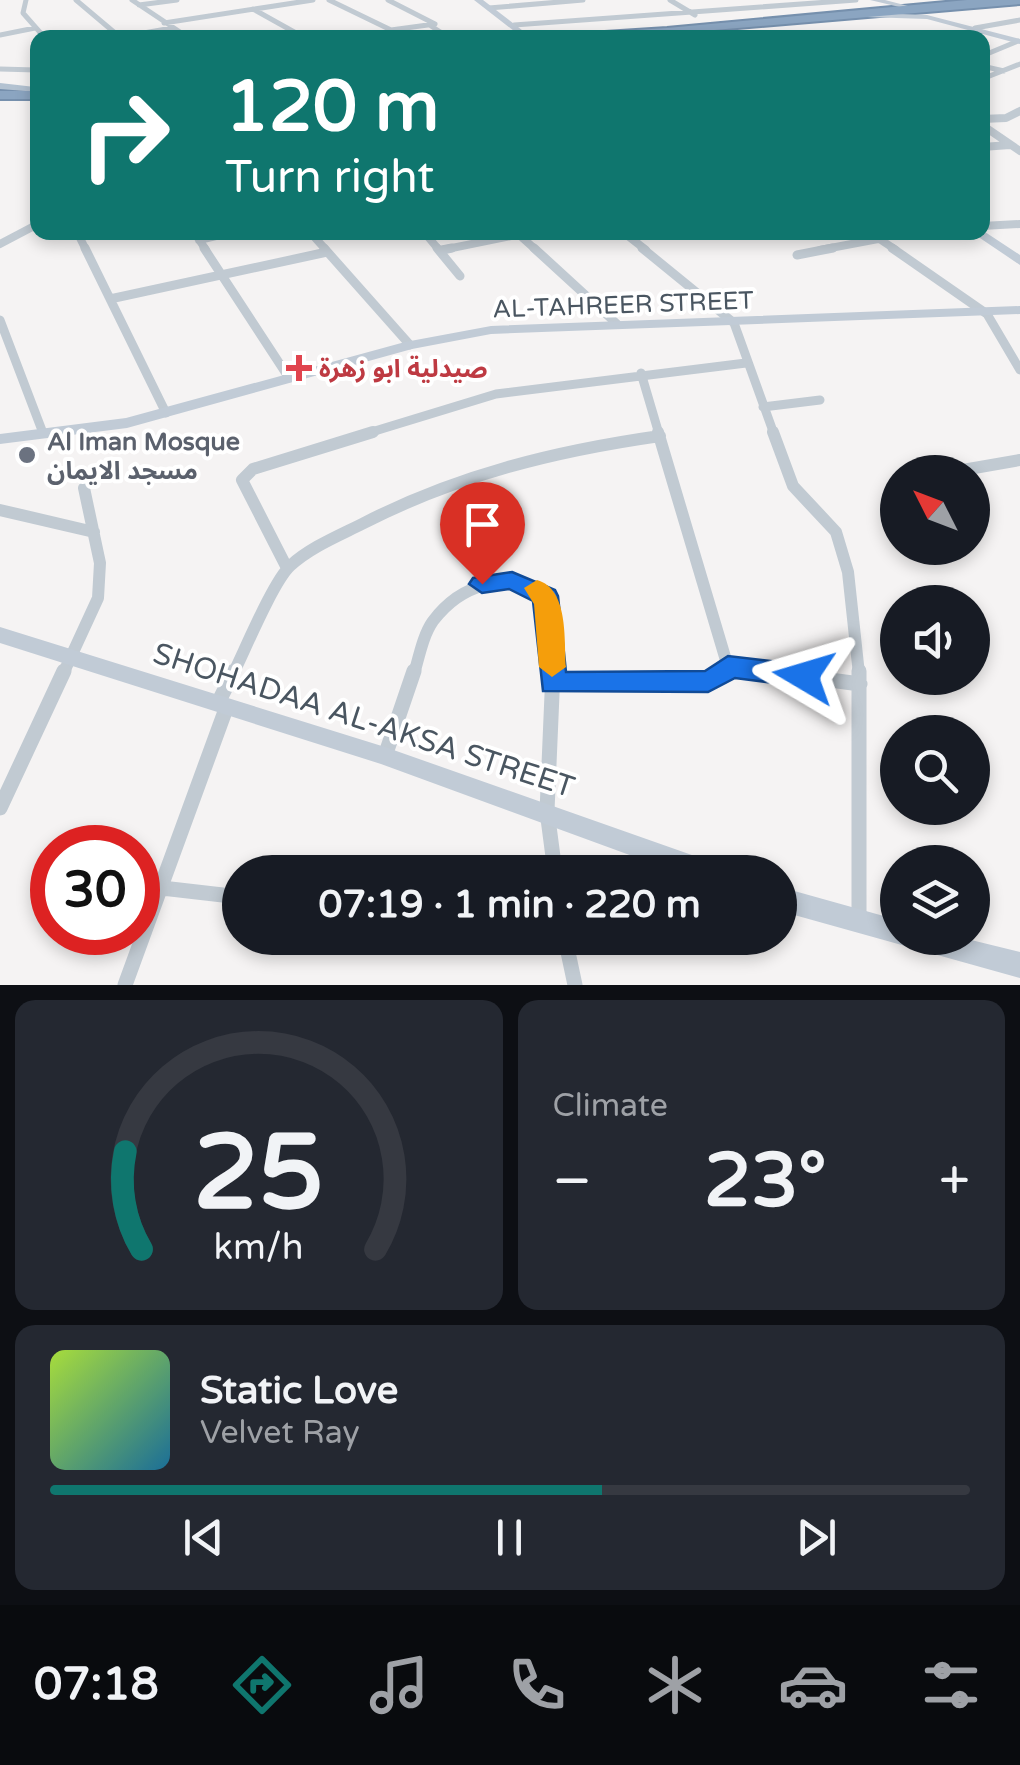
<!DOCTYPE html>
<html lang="en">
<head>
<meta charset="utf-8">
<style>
  :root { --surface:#171b24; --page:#242831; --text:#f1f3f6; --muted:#9ea1a6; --line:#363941; --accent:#0f766e }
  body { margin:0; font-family:"Varela Round","Noto Sans Arabic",sans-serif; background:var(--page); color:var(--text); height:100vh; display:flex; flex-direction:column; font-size:38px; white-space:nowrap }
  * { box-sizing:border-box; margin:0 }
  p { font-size:32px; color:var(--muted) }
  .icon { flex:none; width:55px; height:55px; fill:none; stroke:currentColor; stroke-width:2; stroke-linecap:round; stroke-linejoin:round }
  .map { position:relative; height:985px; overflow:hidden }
  .panel { display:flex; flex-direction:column; gap:15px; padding:15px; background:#0d0f14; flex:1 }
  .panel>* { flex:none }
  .top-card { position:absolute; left:30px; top:30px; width:960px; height:210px; border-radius:20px; box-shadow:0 5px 15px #0003; background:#0f766e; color:#fff; overflow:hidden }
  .needle { width:65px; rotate:312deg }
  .tools { position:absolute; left:880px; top:455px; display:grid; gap:20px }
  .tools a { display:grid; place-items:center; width:110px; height:110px; border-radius:50%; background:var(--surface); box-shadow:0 5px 15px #0003; font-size:50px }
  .speed { position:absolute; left:30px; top:825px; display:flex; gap:20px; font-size:50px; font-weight:700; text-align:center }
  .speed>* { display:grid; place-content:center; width:130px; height:130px; border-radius:50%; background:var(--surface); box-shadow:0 5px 15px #0003; line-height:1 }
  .speed .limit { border:15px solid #d22; background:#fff; color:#111 }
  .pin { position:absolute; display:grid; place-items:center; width:85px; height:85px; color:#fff; margin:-102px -42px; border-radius:50% 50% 50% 0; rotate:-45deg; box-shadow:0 0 10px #0007 }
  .pin .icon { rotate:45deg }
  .me { position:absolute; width:110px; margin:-55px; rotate:277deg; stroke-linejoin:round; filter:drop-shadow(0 0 8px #0008) }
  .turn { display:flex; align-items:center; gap:35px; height:210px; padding:0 30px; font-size:45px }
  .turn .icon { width:130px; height:130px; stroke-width:2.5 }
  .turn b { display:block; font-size:70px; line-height:85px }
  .big { font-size:75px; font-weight:800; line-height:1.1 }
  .panel .card { flex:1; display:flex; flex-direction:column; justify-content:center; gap:15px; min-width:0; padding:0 35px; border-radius:20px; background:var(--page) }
  .panel .dial { align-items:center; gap:0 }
  .dial svg { height:260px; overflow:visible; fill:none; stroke:var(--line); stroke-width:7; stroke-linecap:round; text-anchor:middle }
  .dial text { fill:var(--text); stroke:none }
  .song { display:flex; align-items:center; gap:30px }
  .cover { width:120px; height:120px; border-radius:15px; background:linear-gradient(135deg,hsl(80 70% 55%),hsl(200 70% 35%)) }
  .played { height:10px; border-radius:5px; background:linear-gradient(90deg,var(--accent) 60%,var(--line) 60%) }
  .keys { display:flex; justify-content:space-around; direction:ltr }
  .heat { display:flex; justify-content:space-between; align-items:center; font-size:55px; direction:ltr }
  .panel .tiles { flex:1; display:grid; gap:15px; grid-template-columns:1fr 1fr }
  .card:last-child { grid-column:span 2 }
  .trip { position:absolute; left:222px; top:855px; width:575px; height:100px; border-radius:50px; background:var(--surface); box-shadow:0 5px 15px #0003; font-weight:800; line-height:100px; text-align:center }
  .menu { display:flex; height:160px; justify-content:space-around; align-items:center; background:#090b0e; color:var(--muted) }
  .menu .icon { width:70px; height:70px }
  .menu .current { color:var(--accent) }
  .menu b { font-size:45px; color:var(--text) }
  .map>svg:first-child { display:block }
  .building { fill:#cdcfd5; stroke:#909195; stroke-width:2.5 }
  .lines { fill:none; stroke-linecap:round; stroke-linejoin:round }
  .highway-casing { stroke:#7690ad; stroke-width:4 }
  .street-far4 { stroke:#c1cad2; stroke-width:5 }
  .street-far3 { stroke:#c1cad2; stroke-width:8 }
  .street-far2 { stroke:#c1cad2; stroke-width:9 }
  .street-far1 { stroke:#c1cad2; stroke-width:12 }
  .street { stroke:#c1cad2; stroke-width:15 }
  .secondary { fill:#c1cbd6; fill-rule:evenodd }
  .primary { fill:#b3c2d1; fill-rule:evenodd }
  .highway { fill:#8ba5c1; fill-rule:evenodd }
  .route { fill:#1a73e8; stroke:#114b97; stroke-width:2.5 }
  .slow { fill:#f59e0b }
  .health-dot { fill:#e0444e; stroke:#fff; stroke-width:4 }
  .worship-dot { fill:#6b7280; stroke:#fff; stroke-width:4 }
  .labels { text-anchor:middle; stroke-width:8; stroke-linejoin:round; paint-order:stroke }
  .street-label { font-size:25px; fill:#4a5661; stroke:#fff }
  .health-label { font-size:25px; font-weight:bold; fill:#be3a42; stroke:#fff; text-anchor:start }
  .worship-label { font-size:25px; font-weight:bold; fill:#5b616d; stroke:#fff; text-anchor:start }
  .near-street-label { font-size:30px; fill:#4a5661; stroke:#fff }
</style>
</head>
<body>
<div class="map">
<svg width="1020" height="985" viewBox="0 0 1020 985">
  <rect width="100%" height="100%" fill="#f5f3f3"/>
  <path class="building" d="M 279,34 L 286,38 L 265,37 Z"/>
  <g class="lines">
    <defs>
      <path id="highway" d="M 967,0 L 1020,0 L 1020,4 L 667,34 L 511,38 L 667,28 Z
        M 0,91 L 38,91 L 38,99 L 0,99 Z"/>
    </defs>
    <use href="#highway" class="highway-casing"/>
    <path class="street-far4" d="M 26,0 L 23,13 L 45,38
      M 76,0 L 121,38
      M 132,0 L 189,38
      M 329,0 L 391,30 L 435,24
      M 388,0 L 435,24
      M 670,0 L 695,15
      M 139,5 L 177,0
      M 489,8 L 583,0
      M 253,9 L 305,38
      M 164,23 L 313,0
      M 514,25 L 856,0
      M 431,26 L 450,38
      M 975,28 L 1020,20
      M 0,35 L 35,28
      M 121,37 L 172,28
      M 812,38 L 820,37
      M 930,38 L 982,31
      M 982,56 L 1018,41
      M 982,66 L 1004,71
      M 0,69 L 36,70
      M 982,79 L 1020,64"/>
    <path class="street-far3" d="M 982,119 L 1006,118 L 1020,111
      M 982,125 L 1020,151
      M 982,147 L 1010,145
      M 982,226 L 1020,224
      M 77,232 L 86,250
      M 194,232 L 206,250
      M 310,232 L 326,250
      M 424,232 L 439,250
      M 516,232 L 536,250
      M 623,232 L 646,250
      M 869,232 L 896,250
      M 199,240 L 233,232
      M 0,244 L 38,224
      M 442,250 L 521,234
      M 820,250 L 878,239"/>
    <path class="street-far2" d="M 85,248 L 166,413
      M 204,248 L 289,378
      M 324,248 L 410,345
      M 437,248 L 460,276
      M 534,248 L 617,324
      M 642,248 L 734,323 L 774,434
      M 892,248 L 987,314 L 1020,370
      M 442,250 L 452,248
      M 797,255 L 833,248
      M 110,299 L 327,252
      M 0,320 L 43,433
      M 641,373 L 659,434
      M 763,407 L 820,400
      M 365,434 L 496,394 L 746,363"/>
    <path class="street-far1" d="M 658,432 L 728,667 L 782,674
      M 773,432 L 793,486 L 836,532 L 848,572 L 859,674
      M 957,471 L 1020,460
      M 0,510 L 94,532
      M 287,568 L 242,480 L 253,469 L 373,432
      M 63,674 L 98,598 L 100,563 L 84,488
      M 233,674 C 245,650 273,582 290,566 C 309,548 338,536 362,524 C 457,475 555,451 660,436
      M 414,674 C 419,657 423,635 433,621 C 461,584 507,570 546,596 L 553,674
      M 723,674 L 728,667"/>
    <path class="street" d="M 553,671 L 547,811 L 555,872
      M 762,671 L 860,684
      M 859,671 L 859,923
      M 553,683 L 708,682 L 725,671
      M 218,703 L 234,671
      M 385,756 L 414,671
      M 0,808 L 64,671
      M 162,888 L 240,897
      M 565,938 L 575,985
      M 125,985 L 227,706"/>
    <path class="secondary" d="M 474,0 L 483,0 L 531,37 L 523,38 Z
      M 870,0 L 885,0 L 912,7 L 908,9 Z
      M 869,13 L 927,15 L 1020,39 L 1020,44 L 927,19 L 866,17 Z
      M 664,29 L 670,29 L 681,38 L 671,38 Z
      M 982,230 L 1020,255 L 1020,265 L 971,232 L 982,232 Z
      M 1020,306 L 1020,314 L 491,334 L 412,349 L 127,428 L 0,444 L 0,434 L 126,418 L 405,342 L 491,326 Z
      M 0,627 L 385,747 L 706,860 L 715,864 L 719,872 L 676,872 L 381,764 L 0,643 Z
      M 780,887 L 898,920 L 898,938 L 963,938 L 1020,952 L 1020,978 L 780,911 Z"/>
    <path class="primary" d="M 0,83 L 35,87 L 38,92 L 0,89 Z"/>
    <use href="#highway" class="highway"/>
  </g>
  <path class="route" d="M 512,572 L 555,590 L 558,596 L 566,672 L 705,671 L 728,656 L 804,665 L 818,676 L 804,687 L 735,678 L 708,692 L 543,691 L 533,601 L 509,589 L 482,593 L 469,584 L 473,578 Z"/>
  <path class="slow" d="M 537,580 C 569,589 564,640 566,667 L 552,677 L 539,667 L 534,604 L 524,588 Z"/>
  <path class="health-dot" d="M294 353h10v10h10v10h-10v10h-10v-10h-10v-10h10z"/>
  <circle class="worship-dot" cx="27" cy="455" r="10"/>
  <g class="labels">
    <g class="street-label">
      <text transform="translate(623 304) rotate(-2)" y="9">AL-TAHREER STREET</text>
    </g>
    <g class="health-label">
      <text x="319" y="377">صيدلية ابو زهرة</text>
    </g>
    <g class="worship-label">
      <text x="47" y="450">Al Iman Mosque<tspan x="47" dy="29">مسجد الايمان</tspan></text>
    </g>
    <g class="near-street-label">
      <text transform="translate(364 720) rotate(18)" y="10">SHOHADAA AL-AKSA STREET</text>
    </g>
  </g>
</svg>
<div class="tools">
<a><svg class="needle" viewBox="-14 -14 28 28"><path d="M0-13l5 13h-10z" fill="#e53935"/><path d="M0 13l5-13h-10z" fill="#9ea1a6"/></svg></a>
<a><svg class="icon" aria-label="sound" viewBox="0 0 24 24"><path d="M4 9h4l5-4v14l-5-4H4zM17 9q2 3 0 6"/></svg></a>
<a><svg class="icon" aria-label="search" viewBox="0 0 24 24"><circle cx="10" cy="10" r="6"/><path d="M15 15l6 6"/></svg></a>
<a><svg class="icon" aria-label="layers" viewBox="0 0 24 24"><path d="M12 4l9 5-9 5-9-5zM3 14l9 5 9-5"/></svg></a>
</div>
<div class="speed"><div class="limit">30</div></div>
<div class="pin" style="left:482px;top:584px;background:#d93025"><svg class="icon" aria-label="arrive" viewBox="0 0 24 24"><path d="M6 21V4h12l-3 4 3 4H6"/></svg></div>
<svg class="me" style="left:804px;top:676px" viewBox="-20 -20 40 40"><path d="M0-17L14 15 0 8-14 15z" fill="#1a73e8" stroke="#fff" stroke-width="4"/></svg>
<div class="trip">07:19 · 1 min · 220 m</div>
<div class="top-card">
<div class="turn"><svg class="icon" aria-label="right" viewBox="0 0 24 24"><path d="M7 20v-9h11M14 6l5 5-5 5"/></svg><div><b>120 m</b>Turn right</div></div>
</div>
</div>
<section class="panel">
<div class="tiles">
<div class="card dial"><svg viewBox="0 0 100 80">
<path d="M14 69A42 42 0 1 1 86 69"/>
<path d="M14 69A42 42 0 0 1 9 39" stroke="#0f766e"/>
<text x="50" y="56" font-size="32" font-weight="700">25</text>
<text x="50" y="72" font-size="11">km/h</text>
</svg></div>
<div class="card"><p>Climate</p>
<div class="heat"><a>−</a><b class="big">23°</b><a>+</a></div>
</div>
<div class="card">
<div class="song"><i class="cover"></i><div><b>Static Love</b><p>Velvet Ray</p></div></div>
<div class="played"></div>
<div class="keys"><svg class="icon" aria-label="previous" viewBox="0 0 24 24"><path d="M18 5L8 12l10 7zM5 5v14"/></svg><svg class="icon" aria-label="pause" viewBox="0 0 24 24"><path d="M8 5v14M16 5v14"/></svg><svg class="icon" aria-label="next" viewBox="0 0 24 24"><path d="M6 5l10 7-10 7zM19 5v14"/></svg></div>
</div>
</div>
</section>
<nav class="menu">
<b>07:18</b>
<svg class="icon current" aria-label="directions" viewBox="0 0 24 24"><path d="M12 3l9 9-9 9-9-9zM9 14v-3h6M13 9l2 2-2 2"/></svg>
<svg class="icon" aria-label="music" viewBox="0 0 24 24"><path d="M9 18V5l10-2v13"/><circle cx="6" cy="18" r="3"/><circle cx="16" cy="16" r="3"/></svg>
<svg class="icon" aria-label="phone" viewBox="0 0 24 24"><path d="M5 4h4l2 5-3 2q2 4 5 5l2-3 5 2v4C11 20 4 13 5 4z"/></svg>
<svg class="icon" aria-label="climate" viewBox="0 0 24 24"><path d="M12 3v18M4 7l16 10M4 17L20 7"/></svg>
<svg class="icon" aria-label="car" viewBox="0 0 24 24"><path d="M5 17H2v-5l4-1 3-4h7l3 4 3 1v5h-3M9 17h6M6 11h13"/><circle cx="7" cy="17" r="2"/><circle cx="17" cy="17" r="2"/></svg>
<svg class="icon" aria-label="filters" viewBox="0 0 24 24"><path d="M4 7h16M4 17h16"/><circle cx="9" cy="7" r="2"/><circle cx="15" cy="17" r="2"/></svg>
</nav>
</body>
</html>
